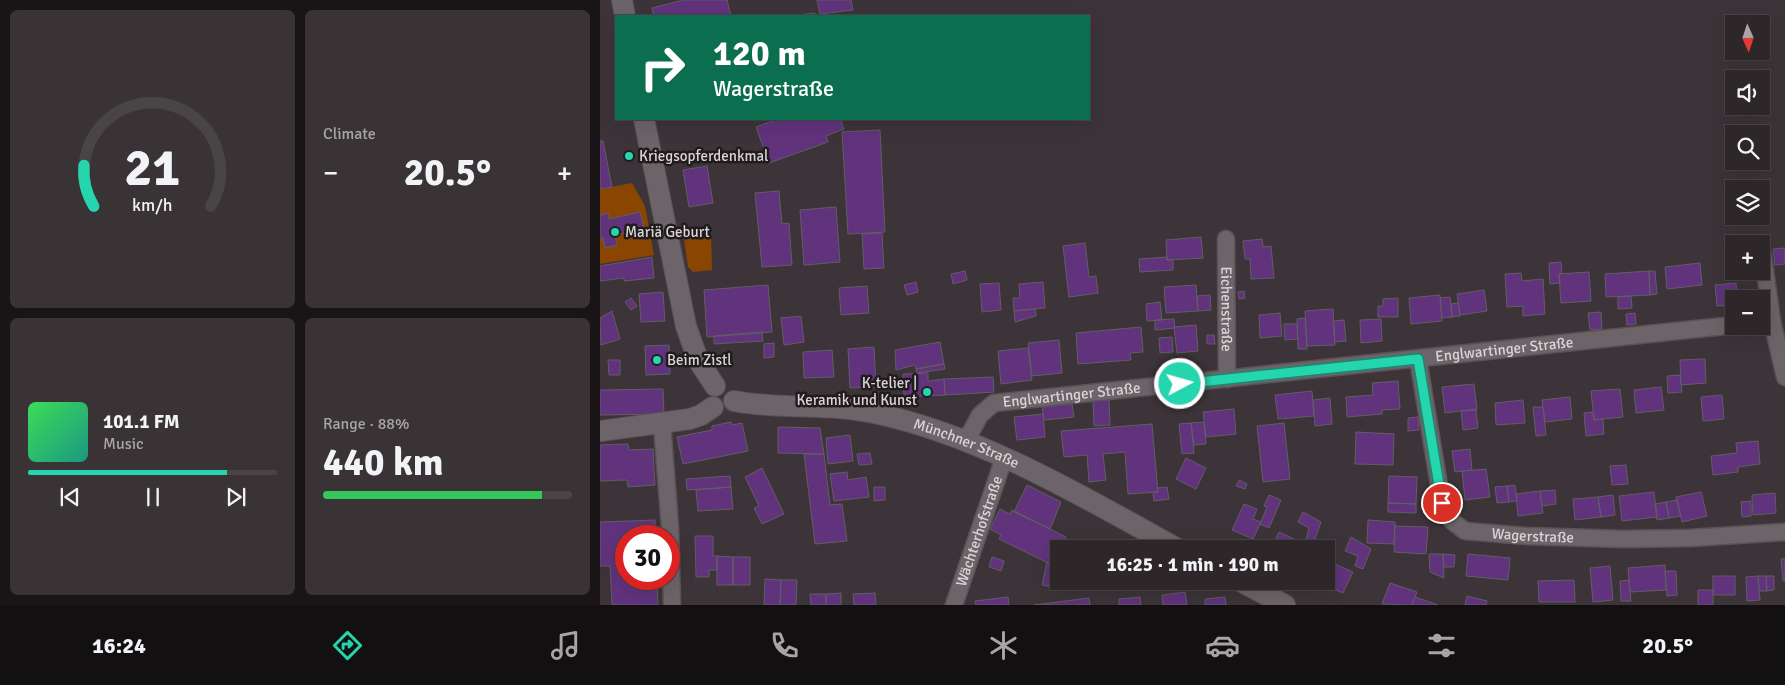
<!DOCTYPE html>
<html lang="en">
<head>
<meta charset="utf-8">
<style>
  :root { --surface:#2d272a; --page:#393336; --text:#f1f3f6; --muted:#a7a5a8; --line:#484447; --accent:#25d5ae }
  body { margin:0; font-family:Signika,sans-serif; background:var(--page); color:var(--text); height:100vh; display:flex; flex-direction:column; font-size:19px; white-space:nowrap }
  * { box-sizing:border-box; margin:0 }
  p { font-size:16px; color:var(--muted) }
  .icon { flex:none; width:28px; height:28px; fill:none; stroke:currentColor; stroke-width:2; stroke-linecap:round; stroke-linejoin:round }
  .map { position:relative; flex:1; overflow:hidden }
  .sheet { display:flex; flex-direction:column; gap:10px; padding:10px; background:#191517; width:600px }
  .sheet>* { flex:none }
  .guide { position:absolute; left:15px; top:15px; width:475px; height:105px; border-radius:0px; box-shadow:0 5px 20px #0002,0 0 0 1px var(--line); background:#0b6e4f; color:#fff; overflow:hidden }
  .needle { width:32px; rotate:177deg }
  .fabs { position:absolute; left:1125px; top:15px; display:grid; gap:10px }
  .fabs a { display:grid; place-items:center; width:45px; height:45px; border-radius:0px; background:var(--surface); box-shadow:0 5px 20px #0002,0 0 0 1px var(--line); font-size:25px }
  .speed { position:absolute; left:15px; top:525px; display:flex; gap:10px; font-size:25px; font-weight:700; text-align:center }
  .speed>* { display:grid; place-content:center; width:65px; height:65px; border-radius:50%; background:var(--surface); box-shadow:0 5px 20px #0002,0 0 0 1px var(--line); line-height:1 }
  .speed .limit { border:8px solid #d22; background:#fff; color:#111 }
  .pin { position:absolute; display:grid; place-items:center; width:42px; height:42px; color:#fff; margin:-21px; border:2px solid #fff; border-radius:50%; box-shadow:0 1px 5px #0007 }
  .me { position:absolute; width:55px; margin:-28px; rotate:84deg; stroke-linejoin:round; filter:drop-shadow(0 0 4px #0008) }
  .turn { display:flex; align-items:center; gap:18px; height:105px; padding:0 15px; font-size:22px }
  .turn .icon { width:65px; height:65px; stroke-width:2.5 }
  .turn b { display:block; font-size:35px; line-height:42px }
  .big { font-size:38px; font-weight:700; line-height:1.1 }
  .sheet .widget { flex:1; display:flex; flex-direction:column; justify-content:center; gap:8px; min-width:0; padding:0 18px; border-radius:8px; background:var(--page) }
  .sheet .dial { align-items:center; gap:0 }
  .dial svg { height:130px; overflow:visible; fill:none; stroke:var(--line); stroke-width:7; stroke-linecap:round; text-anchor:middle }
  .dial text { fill:var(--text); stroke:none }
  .song { display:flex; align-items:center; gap:15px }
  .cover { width:60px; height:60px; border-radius:8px; background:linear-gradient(135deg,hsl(130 70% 55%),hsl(170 70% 35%)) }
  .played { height:5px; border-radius:2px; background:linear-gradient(90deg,var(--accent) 80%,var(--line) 80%) }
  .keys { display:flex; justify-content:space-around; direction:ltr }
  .heat { display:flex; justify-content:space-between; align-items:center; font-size:28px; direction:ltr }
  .charge { height:8px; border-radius:4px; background:linear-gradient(90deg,#34c759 88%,var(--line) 0) }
  .sheet .tiles { flex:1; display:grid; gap:10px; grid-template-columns:repeat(2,1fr) }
  .trip { position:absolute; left:450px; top:540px; width:285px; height:50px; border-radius:0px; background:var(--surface); box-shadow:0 5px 20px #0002,0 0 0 1px var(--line); font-weight:700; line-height:50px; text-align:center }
  .dock { display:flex; height:80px; justify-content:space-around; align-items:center; background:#121011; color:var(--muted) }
  .dock .icon { width:35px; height:35px }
  .dock .active { color:var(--accent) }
  .dock b { font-size:22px; color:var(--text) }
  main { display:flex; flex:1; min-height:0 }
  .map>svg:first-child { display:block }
  .green { fill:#8a4501 }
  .building { fill:#61337d; stroke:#625d65 }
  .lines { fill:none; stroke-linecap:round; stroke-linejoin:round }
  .minor-casing { stroke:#5a5256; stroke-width:19 }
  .tertiary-casing { stroke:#5a5256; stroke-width:22 }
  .minor { stroke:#6d6469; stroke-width:16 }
  .tertiary { stroke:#6d6469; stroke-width:20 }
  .route-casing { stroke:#188a71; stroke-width:12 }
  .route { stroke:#25d5ae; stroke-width:9 }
  .poi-dot { fill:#25d5ae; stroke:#201c1e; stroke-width:2 }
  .labels { text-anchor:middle; stroke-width:5; stroke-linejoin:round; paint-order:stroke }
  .poi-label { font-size:15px; fill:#dad4d7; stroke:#201c1e; text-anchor:start }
  .street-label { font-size:15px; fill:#dad4d7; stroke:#201c1e }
</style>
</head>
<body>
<main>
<section class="sheet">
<div class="tiles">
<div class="widget dial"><svg viewBox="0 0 100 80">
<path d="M14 69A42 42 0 1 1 86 69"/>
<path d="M14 69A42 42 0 0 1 8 44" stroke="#25d5ae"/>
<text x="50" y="56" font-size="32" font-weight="700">21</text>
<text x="50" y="72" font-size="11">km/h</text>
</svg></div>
<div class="widget"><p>Climate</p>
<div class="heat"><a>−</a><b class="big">20.5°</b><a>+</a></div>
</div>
<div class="widget">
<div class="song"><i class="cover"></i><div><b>101.1 FM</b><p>Music</p></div></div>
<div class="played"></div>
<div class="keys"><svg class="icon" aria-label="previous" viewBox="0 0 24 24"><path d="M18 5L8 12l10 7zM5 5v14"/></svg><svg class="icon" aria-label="pause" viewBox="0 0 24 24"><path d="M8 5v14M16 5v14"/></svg><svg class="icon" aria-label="next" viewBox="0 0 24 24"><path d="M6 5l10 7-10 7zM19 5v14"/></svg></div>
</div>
<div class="widget"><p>Range · 88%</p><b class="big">440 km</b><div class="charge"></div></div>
</div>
</section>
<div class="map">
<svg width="1185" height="605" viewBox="0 0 1185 605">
  <rect width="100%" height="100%" fill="#3c3438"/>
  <path class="green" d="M 32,183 L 45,206 L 54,255 L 0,264 L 0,189 Z
    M 100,228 L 111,235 L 112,270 L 93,272 L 88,267 L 83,232 Z"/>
  <path class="building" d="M 83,0 L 127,0 L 131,16 L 54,16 L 52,8 Z
    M 217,0 L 251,0 L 253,10 L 220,14 Z
    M 215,13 L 215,16 L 188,16 Z
    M 178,119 L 240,119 L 244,129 L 226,136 L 228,142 L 169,163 L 156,127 Z
    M 280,130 L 285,232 L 248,234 L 242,132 Z
    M 0,141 L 3,141 L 12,187 L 0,189 Z
    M 107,166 L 113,203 L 89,207 L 83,170 Z
    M 179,191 L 182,224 L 189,223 L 192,265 L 162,267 L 155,193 Z
    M 236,207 L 240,262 L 204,265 L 200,210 Z
    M 40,212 L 44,228 L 15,235 L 17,245 L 5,248 L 3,238 L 0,238 L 0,215 L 8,213 L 9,219 Z
    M 282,233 L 284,268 L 264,269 L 262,234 Z
    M 601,237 L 603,258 L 567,260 L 566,240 Z
    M 662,239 L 663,247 L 671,246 L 674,278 L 651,279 L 650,259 L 645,259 L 643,241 Z
    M 485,243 L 489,277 L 496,276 L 498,293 L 469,297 L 463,246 Z
    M 1185,248 L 1185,264 L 1175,265 L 1173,249 Z
    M 52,257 L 54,278 L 24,281 L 24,278 L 0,281 L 0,266 Z
    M 567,257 L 567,260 L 573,260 L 573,270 L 540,272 L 539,259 Z
    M 961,262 L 962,274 L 959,274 L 960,283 L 950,284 L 949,263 Z
    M 1100,263 L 1102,285 L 1067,289 L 1065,267 Z
    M 365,271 L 367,280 L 353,284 L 351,274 Z
    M 1049,271 L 1050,295 L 1006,297 L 1005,274 Z
    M 1049,271 L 1055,271 L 1057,294 L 1050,295 Z
    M 989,272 L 991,301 L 961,303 L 959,274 Z
    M 921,273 L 922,281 L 943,279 L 945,314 L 923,316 L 923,306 L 907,307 L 905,274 Z
    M 316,282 L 318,292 L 307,295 L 304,285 Z
    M 443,282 L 445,308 L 414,311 L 413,298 L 420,298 L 419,284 Z
    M 399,283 L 401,310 L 382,312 L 380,284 Z
    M 1136,283 L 1137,299 L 1134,299 L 1134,305 L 1117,306 L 1115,285 Z
    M 168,285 L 172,332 L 107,337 L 104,290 Z
    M 596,285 L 598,311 L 566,313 L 564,287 Z
    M 267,286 L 269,313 L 241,315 L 239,288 Z
    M 884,290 L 887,311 L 860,315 L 857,294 Z
    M 644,291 L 645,298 L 639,299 L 638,292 Z
    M 63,292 L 65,321 L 41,322 L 39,294 Z
    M 610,295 L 611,310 L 598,311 L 597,296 Z
    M 840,295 L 842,321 L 811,324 L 809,298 Z
    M 1031,296 L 1032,308 L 1018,309 L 1018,297 Z
    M 850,297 L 852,317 L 842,318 L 840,298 Z
    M 31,298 L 37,306 L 31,310 L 25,302 Z
    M 798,298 L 798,317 L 778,317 L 778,306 L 783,306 L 783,299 Z
    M 560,302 L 562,320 L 547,321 L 546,304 Z
    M 858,303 L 860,316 L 852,317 L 851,304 Z
    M 435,309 L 436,316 L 415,322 L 414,311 Z
    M 733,309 L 735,345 L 707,346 L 705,311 Z
    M 12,311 L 20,339 L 1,345 L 0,318 Z
    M 1001,312 L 1002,329 L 990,330 L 988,313 Z
    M 680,313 L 682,336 L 660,338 L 659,315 Z
    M 1035,313 L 1036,324 L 1027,325 L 1026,314 Z
    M 201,316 L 204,342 L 184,345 L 181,318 Z
    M 705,318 L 707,349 L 698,349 L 697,319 Z
    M 574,319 L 575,328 L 555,330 L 555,320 Z
    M 781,319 L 782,341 L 761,343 L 760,320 Z
    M 744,320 L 746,341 L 735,342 L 733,321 Z
    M 684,324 L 697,324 L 698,339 L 685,340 Z
    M 596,325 L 598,351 L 577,353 L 574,327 Z
    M 541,327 L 543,352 L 530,353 L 531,360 L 478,364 L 476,333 Z
    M 162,332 L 163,341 L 114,344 L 114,336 Z
    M 607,335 L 614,335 L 615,344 L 607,344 Z
    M 572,337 L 573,352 L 560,353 L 559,338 Z
    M 459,340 L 462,373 L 432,376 L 428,343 Z
    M 340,342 L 344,364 L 316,369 L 315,365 L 296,370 L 295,350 Z
    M 174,343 L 174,357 L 164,358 L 164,344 Z
    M 69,345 L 70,374 L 46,375 L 45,346 Z
    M 274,347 L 276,387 L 250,388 L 248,349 Z
    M 428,348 L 432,380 L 401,384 L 398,351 Z
    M 232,350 L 234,377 L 204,378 L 203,352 Z
    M 1105,359 L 1106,383 L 1081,385 L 1080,360 Z
    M 8,360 L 20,360 L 20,375 L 9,375 Z
    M 344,364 L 345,369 L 317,373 L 316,369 Z
    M 328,373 L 328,381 L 344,379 L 345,395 L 304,397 L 303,374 Z
    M 1080,375 L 1082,392 L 1068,393 L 1067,376 Z
    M 393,377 L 394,392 L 345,395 L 344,379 Z
    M 798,381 L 800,409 L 782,410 L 782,414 L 747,417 L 746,397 L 773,395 L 772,383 Z
    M 874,384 L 877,409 L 845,413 L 842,387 Z
    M 1061,387 L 1064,410 L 1036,413 L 1034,390 Z
    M 63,389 L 64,414 L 0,415 L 0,390 Z
    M 1020,389 L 1023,417 L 994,420 L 991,391 Z
    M 712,391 L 714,416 L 678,419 L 675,395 Z
    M 1122,395 L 1124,419 L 1103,421 L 1101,397 Z
    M 970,397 L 972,419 L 945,422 L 942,400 Z
    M 730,398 L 732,424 L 715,426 L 713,400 Z
    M 509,400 L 510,425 L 494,426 L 493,401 Z
    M 923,400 L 925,423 L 896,425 L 895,403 Z
    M 472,404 L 474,417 L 444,420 L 442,407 Z
    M 933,407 L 943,407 L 946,435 L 936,436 Z
    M 634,409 L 636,434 L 606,437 L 603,412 Z
    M 876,410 L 878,428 L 863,430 L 861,411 Z
    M 993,412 L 994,420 L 1003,419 L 1004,434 L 986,436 L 984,413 Z
    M 443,414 L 445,437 L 417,440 L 414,417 Z
    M 818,417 L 819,430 L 808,431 L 808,418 Z
    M 131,422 L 132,425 L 142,423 L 148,451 L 83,464 L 77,437 L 112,430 L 112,426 Z
    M 604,422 L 606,444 L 594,445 L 591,423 Z
    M 591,423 L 594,453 L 582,454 L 579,424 Z
    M 684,423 L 690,479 L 663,482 L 657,426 Z
    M 552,424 L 558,492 L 528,494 L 525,452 L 503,454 L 506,480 L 489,482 L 487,455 L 464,457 L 461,431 Z
    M 178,427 L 220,428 L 224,454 L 178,453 Z
    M 756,432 L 794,434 L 793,465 L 755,464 Z
    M 250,435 L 253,461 L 228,464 L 226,438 Z
    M 1158,441 L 1160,464 L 1138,467 L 1138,472 L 1113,475 L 1111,456 L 1137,453 L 1136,443 Z
    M 28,444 L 29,450 L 53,449 L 55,485 L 28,487 L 27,480 L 0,481 L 0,445 Z
    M 870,449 L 872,470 L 855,472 L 852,451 Z
    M 270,453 L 272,464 L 259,465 L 257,454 Z
    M 204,454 L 224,454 L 230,505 L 242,504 L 247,541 L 215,544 Z
    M 586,458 L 606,468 L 596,489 L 576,479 Z
    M 1026,465 L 1028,484 L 1012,485 L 1010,466 Z
    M 162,468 L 184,514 L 162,524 L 154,508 L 159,506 L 145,477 Z
    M 886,469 L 890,497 L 865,500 L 862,471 Z
    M 247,472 L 248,480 L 266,477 L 269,497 L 234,501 L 230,474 Z
    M 130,476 L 131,487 L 87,490 L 86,479 Z
    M 789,476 L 817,477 L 816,504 L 788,503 Z
    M 639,480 L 647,484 L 645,489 L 636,486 Z
    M 427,485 L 461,502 L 450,529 L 414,512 Z
    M 915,485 L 917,501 L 909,502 L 907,486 Z
    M 907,486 L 909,502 L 897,503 L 895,487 Z
    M 131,487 L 133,509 L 98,511 L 96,490 Z
    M 274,487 L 285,487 L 285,500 L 274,501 Z
    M 567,487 L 569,499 L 554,501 L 553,492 L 558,492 L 557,488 Z
    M 955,490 L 956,504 L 942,506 L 940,491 Z
    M 940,491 L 943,513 L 918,516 L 916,494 Z
    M 1054,492 L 1057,517 L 1022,521 L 1019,496 Z
    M 1101,492 L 1107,516 L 1082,522 L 1076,497 Z
    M 1175,493 L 1176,513 L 1153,515 L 1152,495 Z
    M 669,495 L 681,500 L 669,528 L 660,524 L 667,507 L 664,506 Z
    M 1013,495 L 1015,515 L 1001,517 L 998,497 Z
    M 998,497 L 1001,517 L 975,520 L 973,499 Z
    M 1077,500 L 1081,516 L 1069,518 L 1066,502 Z
    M 1151,501 L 1151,516 L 1142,517 L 1141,502 Z
    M 1066,502 L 1069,518 L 1057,520 L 1055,504 Z
    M 788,503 L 816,504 L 816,513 L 788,512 Z
    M 644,504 L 657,509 L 653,519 L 661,522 L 653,539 L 632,530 Z
    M 400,509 L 410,514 L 412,510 L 466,537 L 452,565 L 399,539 L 401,535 L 390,529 Z
    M 703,512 L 721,522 L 714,542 L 706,540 L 709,528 L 698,522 Z
    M 55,520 L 55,536 L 26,536 L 26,579 L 57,579 L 58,605 L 12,605 L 10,566 L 0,566 L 0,522 Z
    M 768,520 L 795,522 L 794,544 L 767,543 Z
    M 795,526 L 828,527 L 826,554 L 794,552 Z
    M 679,532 L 704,544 L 701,549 L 671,549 Z
    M 95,536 L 113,536 L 113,556 L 117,556 L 117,570 L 109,570 L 109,577 L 96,577 Z
    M 751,537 L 771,549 L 763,569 L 755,566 L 758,556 L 745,551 Z
    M 459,551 L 459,581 L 461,581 L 460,588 L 442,585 L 447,562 L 452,565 Z
    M 829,554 L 843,554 L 844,578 L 830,572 Z
    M 843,554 L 855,555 L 854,567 L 844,567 Z
    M 868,554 L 910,558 L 908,580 L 866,576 Z
    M 117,556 L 133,557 L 133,585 L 117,585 Z
    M 133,557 L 150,557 L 150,585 L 133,585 Z
    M 392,557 L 404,561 L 401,571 L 389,567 Z
    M 1181,559 L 1185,559 L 1185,581 L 1183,581 Z
    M 726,560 L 753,572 L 743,593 L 715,581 L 726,581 Z
    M 1065,565 L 1066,590 L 1030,592 L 1028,568 Z
    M 1010,566 L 1013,600 L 993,602 L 990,568 Z
    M 1065,571 L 1076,571 L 1077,595 L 1067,596 Z
    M 1113,576 L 1135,576 L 1135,595 L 1113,595 Z
    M 1158,576 L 1160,600 L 1147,601 L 1146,577 Z
    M 1158,576 L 1166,576 L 1167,591 L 1159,591 Z
    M 1166,576 L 1174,576 L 1174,590 L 1167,591 Z
    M 165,579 L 181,580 L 180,605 L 164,605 Z
    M 181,580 L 197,580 L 196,605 L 180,605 Z
    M 974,580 L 975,602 L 939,602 L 938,581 Z
    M 1029,580 L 1031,601 L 1021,601 L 1020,581 Z
    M 516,581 L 528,581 L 529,587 L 517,588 Z
    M 790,583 L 817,592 L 812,605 L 782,604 Z
    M 1098,590 L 1113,590 L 1113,605 L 1098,605 Z
    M 585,592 L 587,605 L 563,605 L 562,595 Z
    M 241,593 L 241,605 L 226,605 L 226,594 Z
    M 275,593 L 276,605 L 254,605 L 253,594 Z
    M 210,594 L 226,594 L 226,605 L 211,605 Z
    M 867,596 L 887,601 L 886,605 L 865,605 Z
    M 408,597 L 409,605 L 376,605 L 375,601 Z
    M 540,597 L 541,605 L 519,605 L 519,599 Z
    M 625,597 L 626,605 L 605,605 L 605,599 Z
    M 815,597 L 838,605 L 812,605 Z
    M 489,598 L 490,605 L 434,605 Z"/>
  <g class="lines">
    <defs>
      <g id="minor">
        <path id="s1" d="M 626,239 L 627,379"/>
        <path d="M 1163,256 L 1172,321 L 1185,377"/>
        <path id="s2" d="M 818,359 L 842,503 L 852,521 L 865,531 L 927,536 L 1022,539 L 1090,538 L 1185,532"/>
        <path d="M 62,424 L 70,527 L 72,605"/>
        <path id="s3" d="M 366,441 L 380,415 L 394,403 L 1134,325"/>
        <path id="s4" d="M 354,605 L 404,458"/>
      </g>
      <g id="tertiary">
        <path d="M 22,0 L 25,16"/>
        <path d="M 44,119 L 86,326 L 98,360 L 115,386"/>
        <path id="s5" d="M 134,401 C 180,410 228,403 274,413 C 380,435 484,497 578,549"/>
        <path d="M 0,431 L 90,419 L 101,415 L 113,407"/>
        <path d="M 640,581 L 685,605"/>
      </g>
    </defs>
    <use href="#minor" class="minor-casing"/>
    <use href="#tertiary" class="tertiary-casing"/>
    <use href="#minor" class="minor"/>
    <use href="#tertiary" class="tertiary"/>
  </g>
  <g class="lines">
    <defs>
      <path id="route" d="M 580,384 L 818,359 L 842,503"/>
    </defs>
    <use href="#route" class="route-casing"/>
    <use href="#route" class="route"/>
  </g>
  <g class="poi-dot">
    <circle cx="29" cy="156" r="5"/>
    <circle cx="15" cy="232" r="5"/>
    <circle cx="57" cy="360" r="5"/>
    <circle cx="327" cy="392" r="5"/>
  </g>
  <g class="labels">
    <g class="poi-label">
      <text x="39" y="161">Kriegsopferdenkmal</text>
      <text x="25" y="237">Mariä Geburt</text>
      <text x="67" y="365">Beim Zistl</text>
      <text x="317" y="388" text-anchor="end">K-telier |<tspan x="317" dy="17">Keramik und Kunst</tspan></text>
    </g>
    <g class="street-label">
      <text dy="5" stroke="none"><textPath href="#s1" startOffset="70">Eichenstraße</textPath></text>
      <text dy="5" stroke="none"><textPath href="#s3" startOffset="561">Englwartinger Straße</textPath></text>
      <text dy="5" stroke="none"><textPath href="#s3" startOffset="126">Englwartinger Straße</textPath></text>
      <text dy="5" stroke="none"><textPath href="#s5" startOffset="238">Münchner Straße</textPath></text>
      <text dy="5" stroke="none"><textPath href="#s4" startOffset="78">Wächterhofstraße</textPath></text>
      <text dy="5" stroke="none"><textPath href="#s2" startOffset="251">Wagerstraße</textPath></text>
    </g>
  </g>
</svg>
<div class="fabs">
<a><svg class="needle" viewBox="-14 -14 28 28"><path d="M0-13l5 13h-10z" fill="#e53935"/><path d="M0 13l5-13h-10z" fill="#a7a5a8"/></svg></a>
<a><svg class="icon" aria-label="sound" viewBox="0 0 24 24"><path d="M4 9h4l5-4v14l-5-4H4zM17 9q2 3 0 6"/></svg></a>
<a><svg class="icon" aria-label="search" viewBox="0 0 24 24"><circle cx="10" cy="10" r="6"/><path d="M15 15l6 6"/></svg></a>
<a><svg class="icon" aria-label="layers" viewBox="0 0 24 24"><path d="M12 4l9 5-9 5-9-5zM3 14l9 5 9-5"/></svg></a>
<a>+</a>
<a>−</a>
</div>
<div class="speed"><div class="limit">30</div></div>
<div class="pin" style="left:842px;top:503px;background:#d93025"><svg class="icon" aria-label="arrive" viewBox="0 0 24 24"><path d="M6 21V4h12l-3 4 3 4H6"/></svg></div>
<svg class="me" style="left:580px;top:384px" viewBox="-20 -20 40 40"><circle r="17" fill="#25d5ae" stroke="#fff" stroke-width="3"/><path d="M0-11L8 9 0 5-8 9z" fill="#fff"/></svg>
<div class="trip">16:25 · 1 min · 190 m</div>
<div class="guide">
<div class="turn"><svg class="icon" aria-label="right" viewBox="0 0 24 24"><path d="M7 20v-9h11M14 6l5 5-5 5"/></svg><div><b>120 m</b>Wagerstraße</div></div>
</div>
</div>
</main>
<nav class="dock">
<b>16:24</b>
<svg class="icon active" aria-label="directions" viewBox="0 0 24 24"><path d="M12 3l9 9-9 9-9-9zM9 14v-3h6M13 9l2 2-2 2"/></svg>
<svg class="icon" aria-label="music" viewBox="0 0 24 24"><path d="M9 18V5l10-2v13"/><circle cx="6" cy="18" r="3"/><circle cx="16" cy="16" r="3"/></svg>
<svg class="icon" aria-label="phone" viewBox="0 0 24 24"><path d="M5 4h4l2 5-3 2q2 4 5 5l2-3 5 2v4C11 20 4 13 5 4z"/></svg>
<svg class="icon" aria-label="climate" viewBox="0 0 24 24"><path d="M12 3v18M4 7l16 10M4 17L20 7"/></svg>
<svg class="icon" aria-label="car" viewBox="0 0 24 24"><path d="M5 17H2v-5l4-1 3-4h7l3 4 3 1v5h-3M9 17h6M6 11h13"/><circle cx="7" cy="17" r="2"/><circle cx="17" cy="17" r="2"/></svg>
<svg class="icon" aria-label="filters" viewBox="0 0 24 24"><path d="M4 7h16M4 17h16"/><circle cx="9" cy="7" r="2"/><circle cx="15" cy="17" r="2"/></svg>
<b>20.5°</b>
</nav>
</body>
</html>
